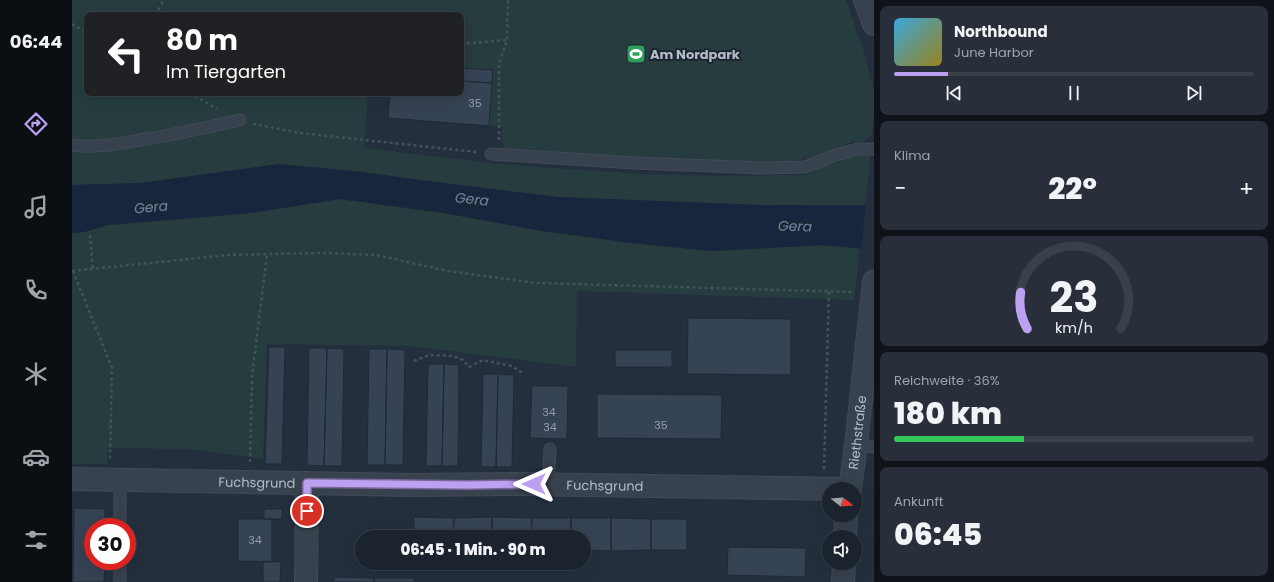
<!DOCTYPE html>
<html lang="de">
<head>
<meta charset="utf-8">
<style>
  :root { --surface:#1b232e; --page:#282f3a; --text:#f1f3f6; --muted:#a0a4aa; --line:#39404a; --accent:#bca0f2 }
  body { margin:0; font-family:Poppins,sans-serif; background:var(--page); color:var(--text); height:100vh; display:flex; flex-direction:column; font-size:15px; white-space:nowrap }
  * { box-sizing:border-box; margin:0 }
  p { font-size:13px; color:var(--muted) }
  .icon { flex:none; width:22px; height:22px; fill:none; stroke:currentColor; stroke-width:2; stroke-linecap:round; stroke-linejoin:round }
  .map { position:relative; flex:1; overflow:hidden }
  .details { display:flex; flex-direction:column; gap:6px; padding:6px; background:#0f1319; width:400px }
  .details>* { flex:none }
  .banner { position:absolute; left:12px; top:12px; width:380px; height:84px; border-radius:8px; box-shadow:0 4px 16px #0002,0 0 0 1px var(--line); background:#202124; color:#fff; overflow:hidden }
  .needle { width:26px; rotate:107deg }
  .buttons { position:absolute; left:750px; top:482px; display:grid; gap:8px }
  .buttons a { display:grid; place-items:center; width:40px; height:40px; border-radius:50%; background:var(--surface); box-shadow:0 4px 16px #0002,0 0 0 1px var(--line); font-size:20px }
  .speed { position:absolute; left:12px; top:518px; display:flex; gap:8px; font-size:20px; font-weight:700; text-align:center }
  .speed>* { display:grid; place-content:center; width:52px; height:52px; border-radius:50%; background:var(--surface); box-shadow:0 4px 16px #0002,0 0 0 1px var(--line); line-height:1 }
  .speed .limit { border:6px solid #d22; background:#fff; color:#111 }
  .pin { position:absolute; display:grid; place-items:center; width:34px; height:34px; color:#fff; margin:-17px; border:2px solid #fff; border-radius:50%; box-shadow:0 1px 4px #0007 }
  .me { position:absolute; width:44px; margin:-22px; rotate:270deg; stroke-linejoin:round; filter:drop-shadow(0 0 3px #0008) }
  .turn { display:flex; align-items:center; gap:14px; height:84px; padding:0 16px; font-size:18px }
  .turn .icon { width:52px; height:52px; stroke-width:2.5 }
  .turn b { display:block; font-size:28px; line-height:34px }
  .big { font-size:30px; font-weight:800; line-height:1.1 }
  .details .widget { flex:1; display:flex; flex-direction:column; justify-content:center; gap:6px; min-width:0; padding:0 14px; border-radius:8px; background:var(--page) }
  .details .dial { align-items:center; gap:0 }
  .dial svg { height:104px; overflow:visible; fill:none; stroke:var(--line); stroke-width:7; stroke-linecap:round; text-anchor:middle }
  .dial text { fill:var(--text); stroke:none }
  .song { display:flex; align-items:center; gap:12px }
  .cover { width:48px; height:48px; border-radius:6px; background:linear-gradient(135deg,hsl(200 70% 55%),hsl(50 70% 35%)) }
  .played { height:4px; border-radius:2px; background:linear-gradient(90deg,var(--accent) 15%,var(--line) 15%) }
  .keys { display:flex; justify-content:space-around; direction:ltr }
  .heat { display:flex; justify-content:space-between; align-items:center; font-size:22px; direction:ltr }
  .charge { height:6px; border-radius:3px; background:linear-gradient(90deg,#34c759 36%,var(--line) 0) }
  .trip { position:absolute; left:283px; top:530px; width:236px; height:40px; border-radius:20px; background:var(--surface); box-shadow:0 4px 16px #0002,0 0 0 1px var(--line); font-weight:800; line-height:40px; text-align:center }
  main { display:flex; flex:1; min-height:0 }
  .dock { display:flex; flex-direction:column; width:72px; justify-content:space-around; align-items:center; background:#0b0e12; color:var(--muted) }
  .dock .icon { width:28px; height:28px }
  .dock .on { color:var(--accent) }
  .dock b { font-size:18px; color:var(--text) }
  .map>svg:first-child { display:block }
  .green { fill:#263c3f }
  .water { fill:#17263c }
  .pier { fill:#242f3e }
  .building { fill:#364354; stroke:#1f2835 }
  .lines { fill:none; stroke-linecap:round; stroke-linejoin:round }
  .lane-casing { stroke:#414a57; stroke-width:13 }
  .street-casing { stroke:#414a57; stroke-width:24 }
  .path { stroke:#3f5557; stroke-width:2.5; stroke-dasharray:3 3; stroke-linecap:butt }
  .lane { stroke:#38414e; stroke-width:11 }
  .street { stroke:#38414e; stroke-width:22 }
  .route-casing { stroke:#7a689d; stroke-width:10 }
  .route { stroke:#bca0f2; stroke-width:7 }
  .labels { text-anchor:middle; stroke-width:4; stroke-linejoin:round; paint-order:stroke }
  .number-label { font-size:11px; fill:#929caa }
  .poi-label { font-size:13px; font-weight:bold; fill:#b4bcc9; stroke:#1d2633; text-anchor:start }
  .street-label { font-size:13px; fill:#b4bcc9; stroke:#1d2633 }
  .water-label { font-size:14px; font-style:italic; fill:#6d86a8; stroke:#1d2633 }
</style>
</head>
<body>
<main>
<nav class="dock">
<b>06:44</b>
<svg class="icon on" aria-label="directions" viewBox="0 0 24 24"><path d="M12 3l9 9-9 9-9-9zM9 14v-3h6M13 9l2 2-2 2"/></svg>
<svg class="icon" aria-label="music" viewBox="0 0 24 24"><path d="M9 18V5l10-2v13"/><circle cx="6" cy="18" r="3"/><circle cx="16" cy="16" r="3"/></svg>
<svg class="icon" aria-label="phone" viewBox="0 0 24 24"><path d="M5 4h4l2 5-3 2q2 4 5 5l2-3 5 2v4C11 20 4 13 5 4z"/></svg>
<svg class="icon" aria-label="climate" viewBox="0 0 24 24"><path d="M12 3v18M4 7l16 10M4 17L20 7"/></svg>
<svg class="icon" aria-label="car" viewBox="0 0 24 24"><path d="M5 17H2v-5l4-1 3-4h7l3 4 3 1v5h-3M9 17h6M6 11h13"/><circle cx="7" cy="17" r="2"/><circle cx="17" cy="17" r="2"/></svg>
<svg class="icon" aria-label="filters" viewBox="0 0 24 24"><path d="M4 7h16M4 17h16"/><circle cx="9" cy="7" r="2"/><circle cx="15" cy="17" r="2"/></svg>
</nav>
<div class="map">
<svg width="802" height="582" viewBox="0 0 802 582">
  <rect width="100%" height="100%" fill="#242f3e"/>
  <path class="green" d="M 0,0 L 774,0 L 793,55 L 802,90 L 802,115 L 800,134 L 792,142 L 780,142 L 738,158 L 719,161 L 630,162 L 433,149 L 430,141 L 430,127 L 316,118 L 318,93 L 389,93 L 389,15 L 15,15 L 15,93 L 296,93 L 292,148 L 436,165 L 571,174 L 653,176 L 732,175 L 758,163 L 791,153 L 799,157 L 793,205 L 687,205 L 485,197 L 348,180 L 290,172 L 207,164 L 69,183 L 0,185 Z
    M 268,199 L 372,213 L 471,231 L 560,243 L 639,251 L 751,245 L 788,248 L 782,300 L 505,291 L 504,367 L 336,346 L 195,344 L 191,459 L 117,449 L 35,448 L 36,464 L 0,464 L 0,233 L 12,232 L 36,225 L 179,213 Z"/>
  <path class="water" d="M 207,164 L 290,172 L 348,180 L 485,197 L 687,205 L 802,206 L 802,250 L 751,245 L 639,251 L 560,243 L 471,231 L 372,213 L 268,199 L 179,213 L 36,225 L 12,232 L 0,233 L 0,185 L 69,183 Z"/>
  <path class="pier" d="M 794,203 L 802,204 L 802,252 L 789,250 Z"/>
  <path class="building" d="M 389,68 L 421,70 L 420,83 L 389,81 Z
    M 389,81 L 420,83 L 417,126 L 316,118 L 318,93 L 389,93 Z
    M 616,318 L 719,319 L 719,375 L 615,374 Z
    M 197,347 L 213,347 L 210,464 L 193,464 Z
    M 237,348 L 255,348 L 252,466 L 235,465 Z
    M 255,348 L 272,349 L 270,466 L 252,466 Z
    M 297,349 L 315,349 L 313,465 L 295,465 Z
    M 315,349 L 333,350 L 331,465 L 313,465 Z
    M 543,350 L 600,350 L 600,367 L 543,367 Z
    M 356,364 L 372,364 L 370,466 L 354,466 Z
    M 372,364 L 387,365 L 386,466 L 370,466 Z
    M 411,374 L 426,374 L 424,467 L 409,467 Z
    M 426,374 L 442,375 L 440,467 L 424,467 Z
    M 460,386 L 496,386 L 495,439 L 458,438 Z
    M 525,394 L 650,395 L 649,439 L 525,438 Z
    M 2,508 L 33,509 L 33,527 L 21,527 L 21,561 L 33,561 L 32,582 L 1,582 Z
    M 192,509 L 210,509 L 210,519 L 192,519 Z
    M 342,517 L 382,518 L 381,537 L 342,537 Z
    M 420,517 L 420,537 L 381,537 L 382,518 Z
    M 420,517 L 460,518 L 459,537 L 420,537 Z
    M 460,518 L 499,518 L 499,537 L 459,537 Z
    M 499,518 L 539,518 L 539,551 L 512,550 L 512,537 L 499,537 Z
    M 539,518 L 579,519 L 579,550 L 539,551 Z
    M 166,519 L 200,519 L 200,562 L 166,561 Z
    M 579,519 L 615,519 L 615,550 L 579,550 Z
    M 656,547 L 734,548 L 733,577 L 655,575 Z
    M 191,561 L 209,562 L 208,582 L 191,582 Z
    M 262,577 L 302,578 L 302,582 L 262,582 Z
    M 302,578 L 342,578 L 342,582 L 302,582 Z"/>
  <g class="lines">
    <defs>
      <path id="lane" d="M 0,145 C 24,149 50,143 74,139 C 105,134 137,127 168,120
        M 419,154 L 563,163 L 691,168 L 733,167 L 763,155 L 786,149 L 802,149
        M 784,445 L 802,447
        M 476,484 L 478,449
        M 48,527 L 48,480
        M 48,582 L 48,561"/>
      <g id="street">
        <path d="M 793,0 L 802,24"/>
        <path id="s1" d="M 0,479 L 341,485 L 448,484 L 778,489"/>
        <path id="s2" d="M 778,489 L 784,445 L 802,281"/>
        <path d="M 773,537 L 774,515"/>
        <path d="M 234,582 L 235,483"/>
        <path d="M 771,582 L 772,563"/>
      </g>
    </defs>
    <use href="#lane" class="lane-casing"/>
    <use href="#street" class="street-casing"/>
    <path class="path" d="M 83,15 L 92,0
      M 0,24 L 15,33
      M 389,44 L 435,40
      M 118,93 L 145,109
      M 181,124 L 228,133 L 404,152
      M 427,140 L 427,63 L 435,40 L 436,0
      M 18,235 L 21,269
      M 0,271 L 155,255 L 251,253 L 304,255 L 376,271 L 464,283 L 780,292
      M 1,271 L 40,368 L 38,459
      M 342,361 L 357,355 L 381,356 L 391,360 L 397,367 L 411,360 L 439,366 L 451,373
      M 178,462 L 180,376 L 195,255
      M 752,469 L 757,291"/>
    <use href="#lane" class="lane"/>
    <use href="#street" class="street"/>
  </g>
  <g class="lines">
    <defs>
      <path id="route" d="M 235,511 L 235,483 L 395,485 L 462,484"/>
    </defs>
    <use href="#route" class="route-casing"/>
    <use href="#route" class="route"/>
  </g>
  <defs>
    <symbol id="stadium-square" viewBox="-11 -11 22 22"><rect x="-9" y="-9" width="18" height="18" rx="4" fill="#2e9e5b" stroke="#1d2633"/><path d="M0-5a6.5 5 0 1 0 0 10a6.5 5 0 1 0 0-10ZM-3.5-1.8h7v3.6h-7Z" fill="#fff"/></symbol>
  </defs>
  <g fill-rule="evenodd">
    <use href="#stadium-square" x="553" y="43" width="22" height="22"/>
  </g>
  <g class="labels">
    <g class="number-label">
      <text x="403" y="107">35</text>
      <text x="477" y="416">34</text>
      <text x="589" y="429">35</text>
      <text x="478" y="431">34</text>
      <text x="183" y="544">34</text>
    </g>
    <g class="poi-label">
      <text x="578" y="59">Am Nordpark</text>
    </g>
    <g class="street-label">
      <text dy="5" stroke="none"><textPath href="#s2" startOffset="57">Riethstraße</textPath></text>
      <text dy="5" stroke="none"><textPath href="#s1" startOffset="185">Fuchsgrund</textPath></text>
      <text dy="5" stroke="none"><textPath href="#s1" startOffset="533">Fuchsgrund</textPath></text>
    </g>
    <g class="water-label">
      <text transform="translate(400 199) rotate(6)" y="5">Gera</text>
      <text transform="translate(79 207) rotate(-5)" y="5">Gera</text>
      <text transform="translate(723 226) rotate(2)" y="5">Gera</text>
    </g>
  </g>
</svg>
<div class="buttons">
<a><svg class="needle" viewBox="-14 -14 28 28"><path d="M0-13l5 13h-10z" fill="#e53935"/><path d="M0 13l5-13h-10z" fill="#a0a4aa"/></svg></a>
<a><svg class="icon" aria-label="sound" viewBox="0 0 24 24"><path d="M4 9h4l5-4v14l-5-4H4zM17 9q2 3 0 6"/></svg></a>
</div>
<div class="speed"><div class="limit">30</div></div>
<div class="pin" style="left:235px;top:511px;background:#d93025"><svg class="icon" aria-label="arrive" viewBox="0 0 24 24"><path d="M6 21V4h12l-3 4 3 4H6"/></svg></div>
<svg class="me" style="left:462px;top:484px" viewBox="-20 -20 40 40"><path d="M0-17L14 15 0 8-14 15z" fill="#bca0f2" stroke="#fff" stroke-width="4"/></svg>
<div class="trip">06:45 · 1 Min. · 90 m</div>
<div class="banner">
<div class="turn"><svg class="icon" aria-label="left" viewBox="0 0 24 24"><path d="M17 20v-9H6M10 6l-5 5 5 5"/></svg><div><b>80 m</b>Im Tiergarten</div></div>
</div>
</div>
<section class="details">
<div class="widget">
<div class="song"><i class="cover"></i><div><b>Northbound</b><p>June Harbor</p></div></div>
<div class="played"></div>
<div class="keys"><svg class="icon" aria-label="previous" viewBox="0 0 24 24"><path d="M18 5L8 12l10 7zM5 5v14"/></svg><svg class="icon" aria-label="pause" viewBox="0 0 24 24"><path d="M8 5v14M16 5v14"/></svg><svg class="icon" aria-label="next" viewBox="0 0 24 24"><path d="M6 5l10 7-10 7zM19 5v14"/></svg></div>
</div>
<div class="widget"><p>Klima</p>
<div class="heat"><a>−</a><b class="big">22°</b><a>+</a></div>
</div>
<div class="widget dial"><svg viewBox="0 0 100 80">
<path d="M14 69A42 42 0 1 1 86 69"/>
<path d="M14 69A42 42 0 0 1 9 41" stroke="#bca0f2"/>
<text x="50" y="56" font-size="32" font-weight="700">23</text>
<text x="50" y="72" font-size="11">km/h</text>
</svg></div>
<div class="widget"><p>Reichweite · 36%</p><b class="big">180 km</b><div class="charge"></div></div>
<div class="widget"><p>Ankunft</p><b class="big">06:45</b></div>
</section>
</main>
</body>
</html>
